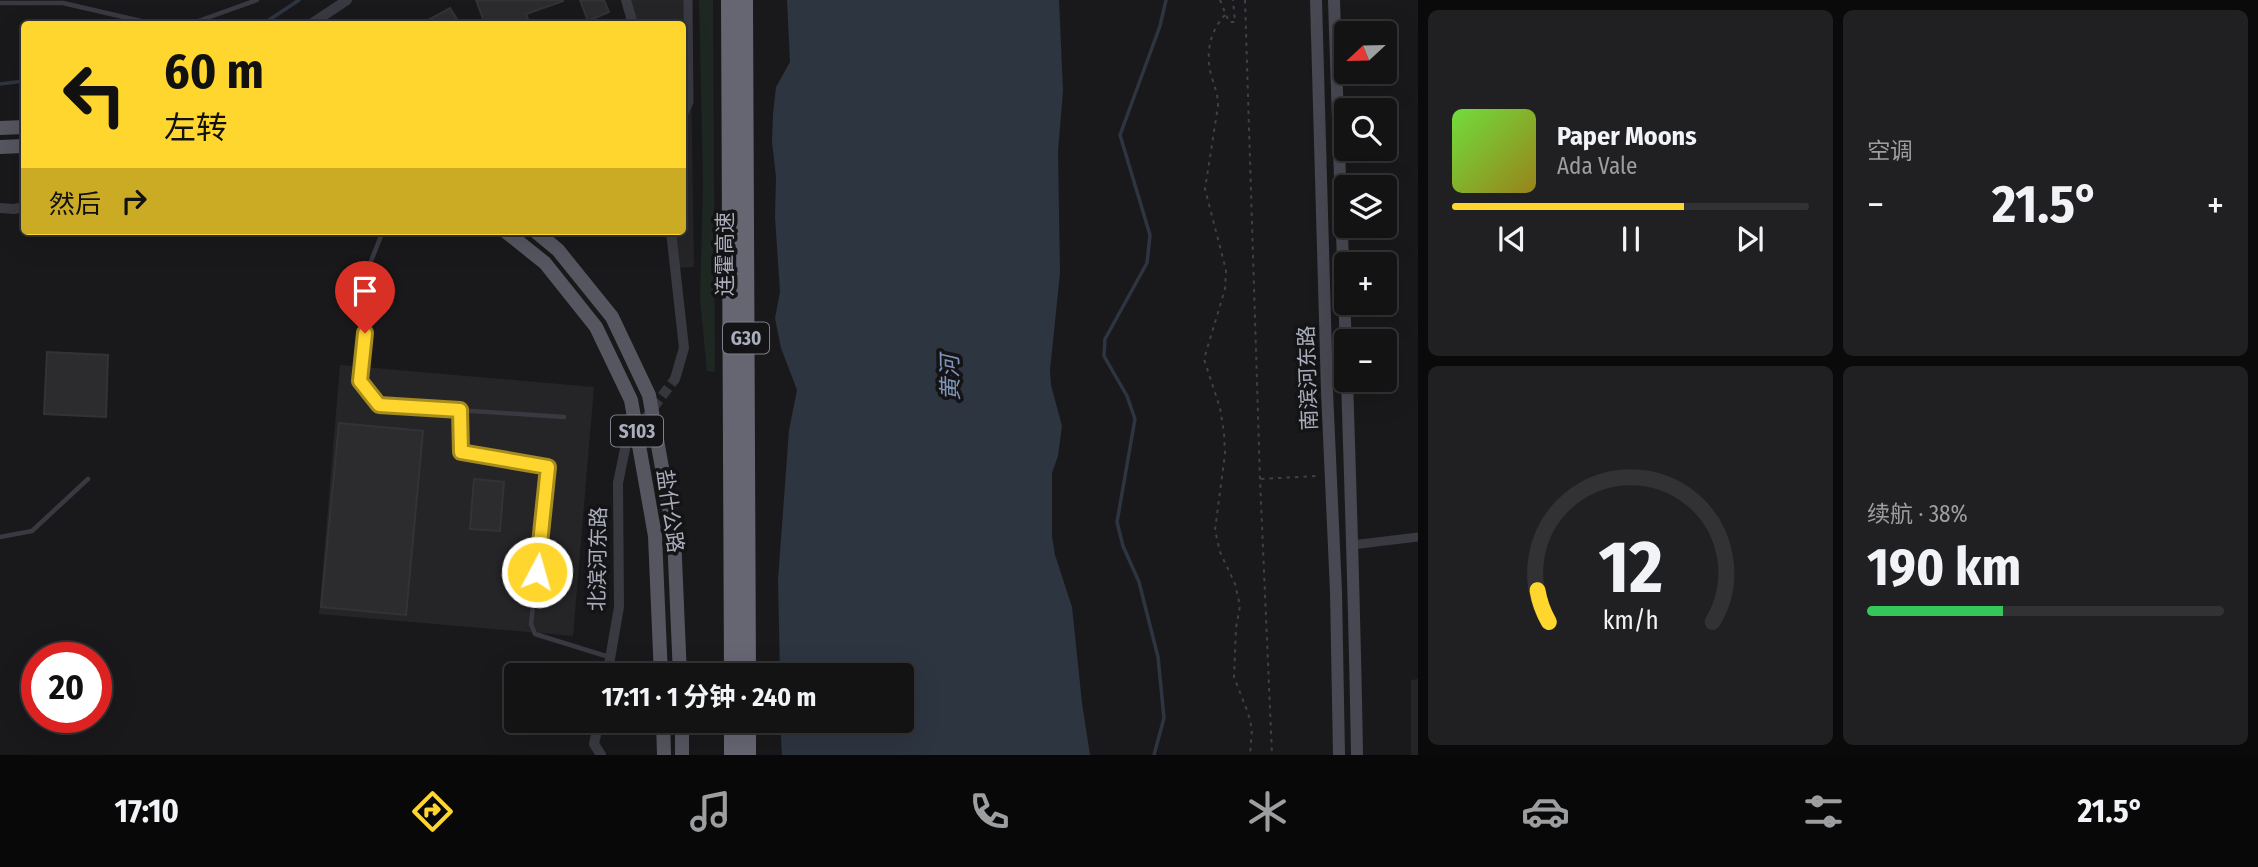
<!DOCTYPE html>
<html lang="zh">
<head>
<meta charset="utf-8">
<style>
  :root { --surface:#131314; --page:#202022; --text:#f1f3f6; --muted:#9d9ea0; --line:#323234; --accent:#ffd62d }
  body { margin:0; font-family:"Fira Sans Condensed","Noto Sans SC",sans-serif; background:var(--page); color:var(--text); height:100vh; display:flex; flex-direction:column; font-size:26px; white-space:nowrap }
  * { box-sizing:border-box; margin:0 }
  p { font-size:23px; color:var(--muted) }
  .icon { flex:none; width:38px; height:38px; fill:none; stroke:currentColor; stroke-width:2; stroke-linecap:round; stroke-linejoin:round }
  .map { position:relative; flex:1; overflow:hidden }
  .drawer { display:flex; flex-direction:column; gap:10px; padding:10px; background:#0a0a0b; width:840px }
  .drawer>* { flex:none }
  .guide { position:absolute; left:21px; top:21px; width:665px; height:214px; border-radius:7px; box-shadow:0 7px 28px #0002,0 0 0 2px var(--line); background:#ffd62d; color:#111; overflow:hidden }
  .needle { width:46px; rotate:248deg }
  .buttons { position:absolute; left:1334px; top:21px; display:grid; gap:14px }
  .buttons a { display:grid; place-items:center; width:63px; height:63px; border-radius:7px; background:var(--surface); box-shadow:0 7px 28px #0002,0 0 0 2px var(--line); font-size:35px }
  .speed { position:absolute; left:21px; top:642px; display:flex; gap:14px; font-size:35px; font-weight:700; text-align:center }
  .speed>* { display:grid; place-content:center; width:91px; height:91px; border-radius:50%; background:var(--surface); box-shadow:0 7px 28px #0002,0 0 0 2px var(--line); line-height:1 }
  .speed .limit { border:10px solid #d22; background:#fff; color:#111 }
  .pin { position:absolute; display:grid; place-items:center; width:60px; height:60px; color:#fff; margin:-72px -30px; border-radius:50% 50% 50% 0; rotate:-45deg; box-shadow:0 0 7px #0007 }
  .pin .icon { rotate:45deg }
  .me { position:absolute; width:77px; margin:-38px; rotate:6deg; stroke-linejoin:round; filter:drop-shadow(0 0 5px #0008) }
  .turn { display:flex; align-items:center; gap:24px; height:147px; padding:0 28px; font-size:32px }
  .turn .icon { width:91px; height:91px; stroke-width:2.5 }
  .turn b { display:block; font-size:49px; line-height:60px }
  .then { display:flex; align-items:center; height:66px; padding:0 28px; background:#0003; gap:14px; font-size:26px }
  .big { font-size:52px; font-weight:700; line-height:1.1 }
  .drawer .widget { flex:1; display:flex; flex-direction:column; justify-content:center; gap:10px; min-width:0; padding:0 24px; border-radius:10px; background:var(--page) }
  .drawer .dial { align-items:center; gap:0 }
  .dial svg { height:182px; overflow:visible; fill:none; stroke:var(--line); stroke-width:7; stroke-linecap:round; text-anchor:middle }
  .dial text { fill:var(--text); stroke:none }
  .song { display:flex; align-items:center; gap:21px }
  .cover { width:84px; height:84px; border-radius:10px; background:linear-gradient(135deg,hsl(100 70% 55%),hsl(50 70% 35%)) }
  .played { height:7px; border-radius:4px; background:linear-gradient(90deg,var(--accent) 65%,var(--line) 65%) }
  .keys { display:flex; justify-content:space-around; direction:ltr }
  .heat { display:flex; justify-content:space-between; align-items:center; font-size:38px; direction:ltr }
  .charge { height:10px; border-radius:5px; background:linear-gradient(90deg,#34c759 38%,var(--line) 0) }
  .drawer .tiles { flex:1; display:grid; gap:10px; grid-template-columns:repeat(2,1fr) }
  .trip { position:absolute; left:504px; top:663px; width:410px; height:70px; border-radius:7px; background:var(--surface); box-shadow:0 7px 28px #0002,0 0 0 2px var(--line); font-weight:700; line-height:70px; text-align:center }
  .dock { display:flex; height:112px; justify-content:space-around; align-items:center; background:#080808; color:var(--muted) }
  .dock .icon { width:49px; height:49px }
  .dock .selected { color:var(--accent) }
  .dock b { font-size:32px; color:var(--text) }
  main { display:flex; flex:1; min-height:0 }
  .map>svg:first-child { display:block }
  .built { fill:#252528 }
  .green { fill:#1e2721 }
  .water { fill:#2d3541 }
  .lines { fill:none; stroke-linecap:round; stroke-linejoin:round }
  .stream { stroke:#2d3541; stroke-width:3.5 }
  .building { fill:#2c2c2f; stroke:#333237; stroke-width:2 }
  .tertiary-tunnel { stroke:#36373b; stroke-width:10; stroke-dasharray:10 5; stroke-linecap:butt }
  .path { stroke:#3f4048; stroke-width:2; stroke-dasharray:3.5 5; stroke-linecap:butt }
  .service { stroke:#393941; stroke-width:4.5 }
  .minor { stroke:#393941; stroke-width:9 }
  .tertiary { stroke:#393941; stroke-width:10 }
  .secondary { stroke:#474851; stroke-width:12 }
  .primary { stroke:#555660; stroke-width:14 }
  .motorway { stroke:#656672; stroke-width:16 }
  .route-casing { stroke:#a68b1d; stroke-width:18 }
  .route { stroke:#ffd62d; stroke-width:12 }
  .labels { text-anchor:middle; stroke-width:7; stroke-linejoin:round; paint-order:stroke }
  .shield { fill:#141416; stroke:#7d7f8a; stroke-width:2 }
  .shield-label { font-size:19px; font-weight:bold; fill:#aaadbc }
  .street-label { font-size:21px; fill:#aaadbc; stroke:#141416 }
  .water-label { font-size:23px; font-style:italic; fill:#7e95b9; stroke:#141416 }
</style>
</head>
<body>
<main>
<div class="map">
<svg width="1418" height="755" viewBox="0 0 1418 755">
  <rect width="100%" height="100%" fill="#19191b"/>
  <path class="built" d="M 627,0 L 690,0 L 694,267 L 670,268 L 666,231 L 682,231 L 682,24 L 634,24 Z
    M 340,365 L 594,387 L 573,636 L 319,614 Z
    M 1418,679 L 1418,755 L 1411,755 L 1411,680 Z"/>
  <path class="green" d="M 699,0 L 713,0 L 715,372 L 707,371 L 700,300 L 703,184 Z"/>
  <path class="water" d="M 787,0 L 1059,0 L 1063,91 L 1058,151 L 1060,273 L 1050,370 L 1051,385 L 1062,426 L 1058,456 L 1052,473 L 1052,536 L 1055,555 L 1072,607 L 1082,703 L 1090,755 L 782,755 L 780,721 L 901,721 L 901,676 L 780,675 L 778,580 L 789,430 L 797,390 L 781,348 L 775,318 L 780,292 L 775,217 L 776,177 L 772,142 L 773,114 L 776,87 L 790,62 Z"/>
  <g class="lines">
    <path class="stream" d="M 263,24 L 299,0
      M 0,84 L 24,81
      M 1154,755 L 1164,718 L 1158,657 L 1139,582 L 1123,546 L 1117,522 L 1135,419 L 1127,396 L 1104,356 L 1105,339 L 1147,263 L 1150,235 L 1120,135 L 1160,26 L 1166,0"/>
  </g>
  <path class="building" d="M 476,0 L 563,0 L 563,1 L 526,14 L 530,24 L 485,24 Z
    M 580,0 L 604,0 L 609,12 L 588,21 Z
    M 450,8 L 460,24 L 421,24 Z
    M 47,352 L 108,355 L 106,417 L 44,414 Z
    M 339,423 L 423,431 L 406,615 L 321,607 Z
    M 474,479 L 504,482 L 500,531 L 470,529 Z"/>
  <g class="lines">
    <path class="tertiary-tunnel" d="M 626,444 L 675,379"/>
    <path class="path" d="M 1220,0 L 1229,22 L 1235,22 L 1233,0
      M 1245,0 L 1260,479 L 1272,755
      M 1225,15 C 1209,32 1205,56 1212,78 C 1215,88 1218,95 1218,106 L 1205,189 L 1226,270 L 1225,289 L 1204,359 L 1220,408 L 1224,433 L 1225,454 L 1215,530 L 1220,552 L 1235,584 L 1240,606 L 1236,628 L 1234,677 L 1248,713 L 1252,729 L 1250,755
      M 1261,479 L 1316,476"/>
    <path class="service" d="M 0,3 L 63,3 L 154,24
      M 190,24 L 257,0
      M 383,231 L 371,261 L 361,381 L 379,405 L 564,417
      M 460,410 L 461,452 L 548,467 L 531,624 L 535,634 L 609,657
      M 0,537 L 32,531 L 88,479"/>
    <path class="minor" d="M 682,117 L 689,102 L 688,0
      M 1352,545 L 1418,537"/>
    <path class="tertiary" d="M 626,0 L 633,24
      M 311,24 L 347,0
      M 0,208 L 14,209 L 24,207
      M 365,231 L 373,231
      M 671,231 L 684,348 L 675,379
      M 607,676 L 619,607 L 618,483 L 626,444
      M 599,721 L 594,744 L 601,755"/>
    <path class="secondary" d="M 1316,0 L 1327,391 L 1336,592 L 1339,755
      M 1334,0 C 1342,252 1353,503 1357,755"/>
    <path class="primary" d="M 0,128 L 24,127
      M 0,147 L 24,146
      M 505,231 L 545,263 L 596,327 L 631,400 L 655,536 L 661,676
      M 535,231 L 558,250 L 612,317 L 649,395 L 674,535 L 680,676
      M 663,721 L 664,755
      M 682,721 L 682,755"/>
    <path class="motorway" d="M 729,0 L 732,676
      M 745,0 L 748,676
      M 732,721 L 732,755
      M 748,721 L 748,755"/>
  </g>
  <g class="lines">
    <defs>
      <path id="route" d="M 365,333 L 360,381 L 379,405 L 460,410 L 461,452 L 548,467 L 537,572"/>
    </defs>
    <use href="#route" class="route-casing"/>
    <use href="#route" class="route"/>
  </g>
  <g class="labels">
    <g class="shield">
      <rect x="723" y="322.5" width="46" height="31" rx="5"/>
      <rect x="611" y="415.5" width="52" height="31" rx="5"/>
    </g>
    <g class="shield-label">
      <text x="746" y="345">G30</text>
      <text x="637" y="438">S103</text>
    </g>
    <g class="street-label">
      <text transform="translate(725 254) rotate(-90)" y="7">连霍高速</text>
      <text transform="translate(1308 378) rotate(-92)" y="7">南滨河东路</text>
      <text transform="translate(670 511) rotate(82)" y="7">盐什公路</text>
      <text transform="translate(598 559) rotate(-89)" y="7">北滨河东路</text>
    </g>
    <g class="water-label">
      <text transform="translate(950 378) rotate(-91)" y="8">黄河</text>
    </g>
  </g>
</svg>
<div class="buttons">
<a><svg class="needle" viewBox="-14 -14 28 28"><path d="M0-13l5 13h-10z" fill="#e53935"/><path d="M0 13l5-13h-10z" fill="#9d9ea0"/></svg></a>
<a><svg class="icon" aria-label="search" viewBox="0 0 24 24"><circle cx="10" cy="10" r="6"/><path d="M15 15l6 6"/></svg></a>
<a><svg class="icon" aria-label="layers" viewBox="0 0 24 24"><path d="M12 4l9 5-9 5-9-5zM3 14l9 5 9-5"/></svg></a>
<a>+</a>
<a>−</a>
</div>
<div class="speed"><div class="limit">20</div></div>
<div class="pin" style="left:365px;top:333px;background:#d93025"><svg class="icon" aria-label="arrive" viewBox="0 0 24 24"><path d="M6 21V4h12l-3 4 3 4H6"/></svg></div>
<svg class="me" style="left:537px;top:572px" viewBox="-20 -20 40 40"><circle r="17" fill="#ffd62d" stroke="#fff" stroke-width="3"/><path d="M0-11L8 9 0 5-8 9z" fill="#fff"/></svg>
<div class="trip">17:11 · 1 分钟 · 240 m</div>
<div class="guide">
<div class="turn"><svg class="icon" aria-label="left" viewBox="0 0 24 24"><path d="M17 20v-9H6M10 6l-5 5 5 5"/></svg><div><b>60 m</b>左转</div></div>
<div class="then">然后<svg class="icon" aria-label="right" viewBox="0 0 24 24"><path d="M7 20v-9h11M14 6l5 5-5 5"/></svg></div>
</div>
</div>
<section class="drawer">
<div class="tiles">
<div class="widget">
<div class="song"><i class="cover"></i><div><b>Paper Moons</b><p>Ada Vale</p></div></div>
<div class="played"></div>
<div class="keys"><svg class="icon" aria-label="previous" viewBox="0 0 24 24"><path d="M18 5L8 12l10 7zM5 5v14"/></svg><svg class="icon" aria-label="pause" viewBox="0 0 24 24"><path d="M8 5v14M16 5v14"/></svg><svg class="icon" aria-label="next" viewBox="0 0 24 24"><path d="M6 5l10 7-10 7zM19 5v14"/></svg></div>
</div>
<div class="widget"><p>空调</p>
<div class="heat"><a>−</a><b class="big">21.5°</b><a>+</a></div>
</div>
<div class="widget dial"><svg viewBox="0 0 100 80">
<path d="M14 69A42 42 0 1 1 86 69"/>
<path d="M14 69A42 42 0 0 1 9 55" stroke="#ffd62d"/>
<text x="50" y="56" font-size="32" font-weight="700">12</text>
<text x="50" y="72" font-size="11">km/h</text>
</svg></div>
<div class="widget"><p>续航 · 38%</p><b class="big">190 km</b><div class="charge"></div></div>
</div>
</section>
</main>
<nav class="dock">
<b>17:10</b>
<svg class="icon selected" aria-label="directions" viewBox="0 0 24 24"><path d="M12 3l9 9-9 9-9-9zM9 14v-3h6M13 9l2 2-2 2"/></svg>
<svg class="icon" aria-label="music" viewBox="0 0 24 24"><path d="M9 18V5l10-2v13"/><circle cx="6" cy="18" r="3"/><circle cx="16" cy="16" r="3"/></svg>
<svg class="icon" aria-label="phone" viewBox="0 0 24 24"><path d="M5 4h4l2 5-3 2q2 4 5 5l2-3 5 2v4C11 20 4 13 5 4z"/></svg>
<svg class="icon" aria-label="climate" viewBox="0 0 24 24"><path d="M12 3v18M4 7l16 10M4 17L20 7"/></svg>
<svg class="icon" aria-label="car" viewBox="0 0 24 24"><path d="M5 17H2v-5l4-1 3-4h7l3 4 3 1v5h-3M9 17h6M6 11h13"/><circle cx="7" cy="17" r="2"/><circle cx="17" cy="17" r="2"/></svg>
<svg class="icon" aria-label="filters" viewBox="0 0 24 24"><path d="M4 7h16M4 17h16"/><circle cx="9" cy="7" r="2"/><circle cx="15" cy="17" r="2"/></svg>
<b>21.5°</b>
</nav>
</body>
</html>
